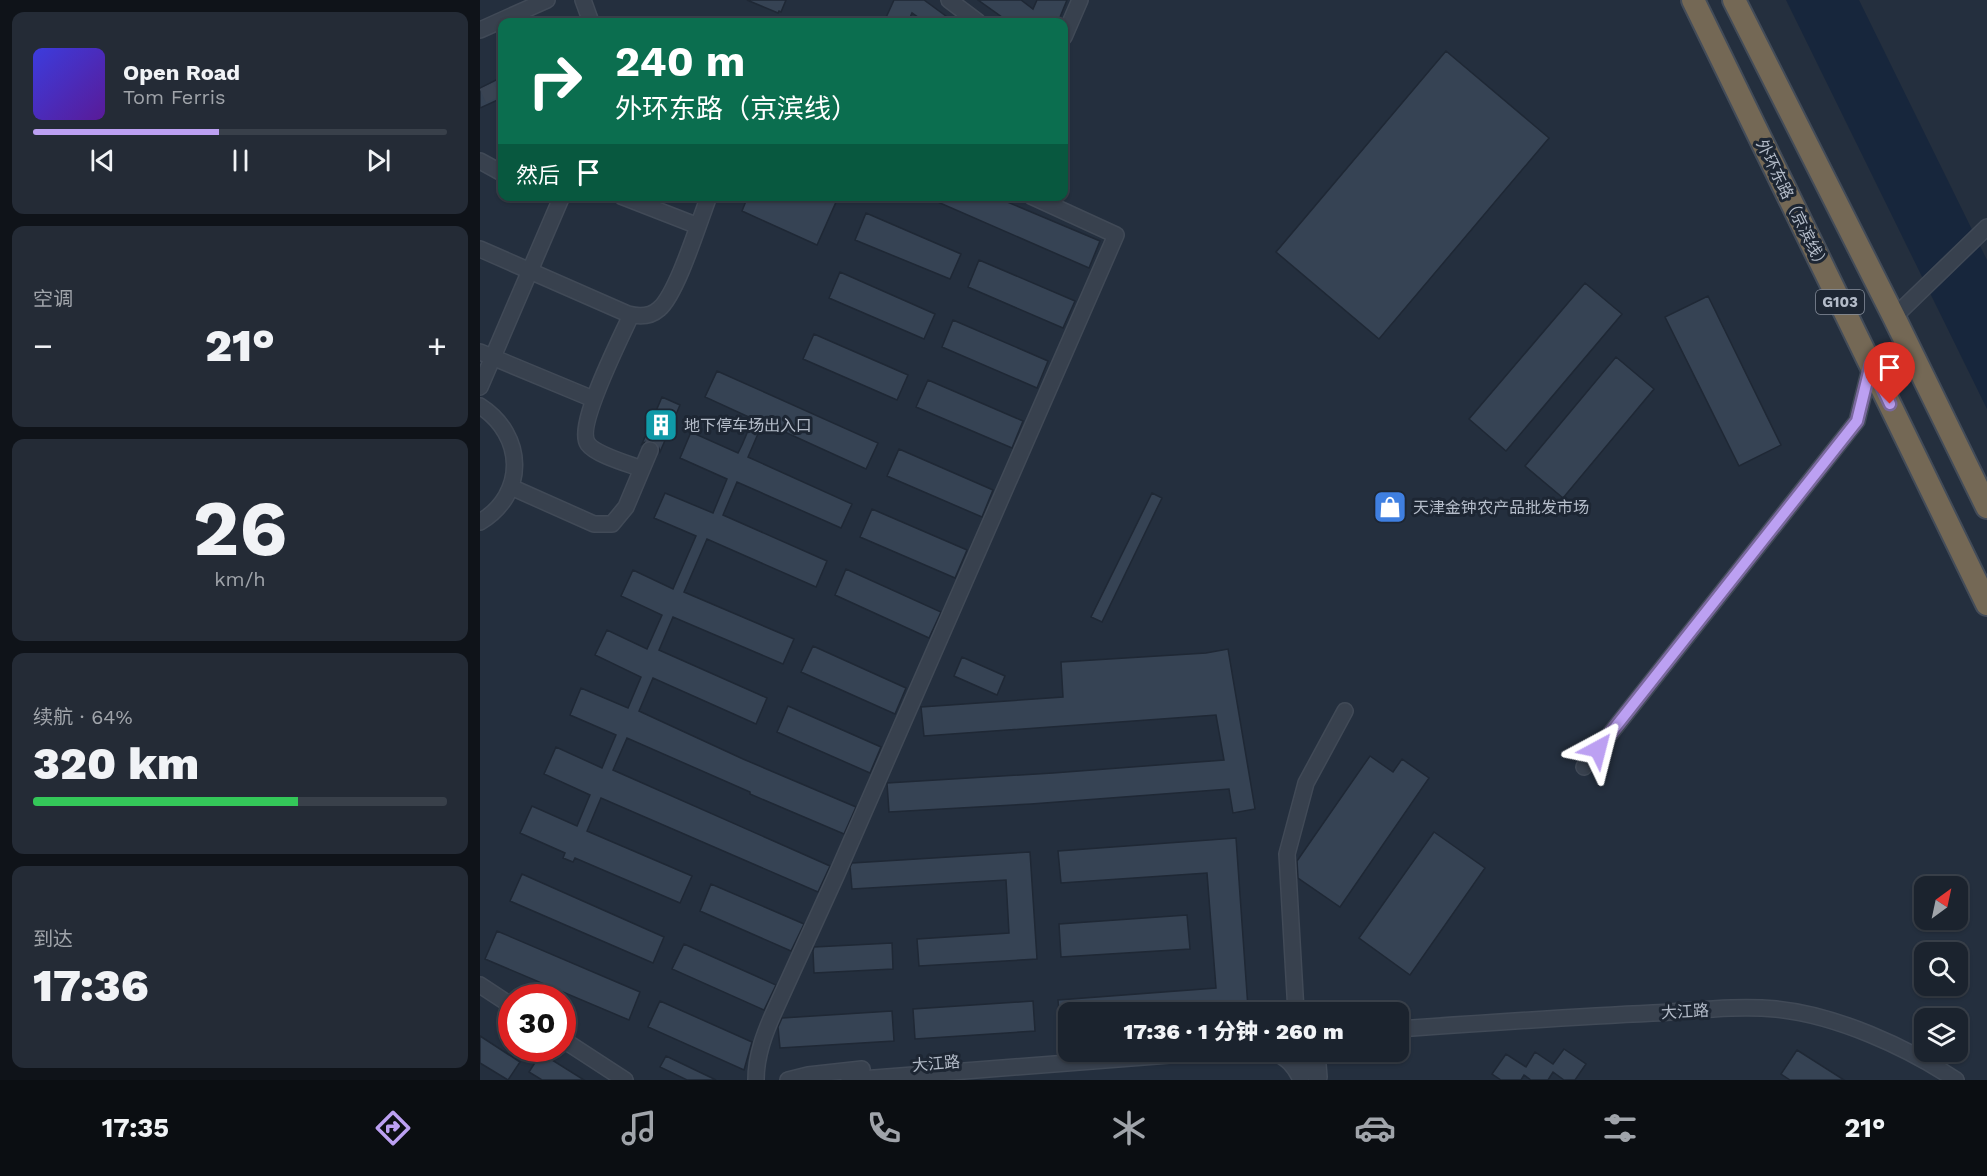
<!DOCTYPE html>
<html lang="zh">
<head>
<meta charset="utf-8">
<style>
  :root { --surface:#1b232e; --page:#242b36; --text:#f1f3f6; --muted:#a0a4aa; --line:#39404a; --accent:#bca0f2 }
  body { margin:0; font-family:"Work Sans","Noto Sans SC",sans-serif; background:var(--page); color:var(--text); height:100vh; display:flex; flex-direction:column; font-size:22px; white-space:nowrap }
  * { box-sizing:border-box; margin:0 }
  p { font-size:20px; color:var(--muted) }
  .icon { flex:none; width:33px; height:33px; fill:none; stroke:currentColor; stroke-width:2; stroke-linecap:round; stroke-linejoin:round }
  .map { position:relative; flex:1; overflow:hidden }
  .sheet { display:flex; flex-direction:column; gap:12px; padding:12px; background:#0f1319; width:480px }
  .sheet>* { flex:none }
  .banner { position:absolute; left:18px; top:18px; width:570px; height:183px; border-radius:12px; box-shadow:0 2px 4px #0004,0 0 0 2px var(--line); background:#0b6e4f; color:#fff; overflow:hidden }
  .needle { width:39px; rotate:33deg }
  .fabs { position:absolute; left:1434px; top:876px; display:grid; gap:12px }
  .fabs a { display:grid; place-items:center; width:54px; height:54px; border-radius:12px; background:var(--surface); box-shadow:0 2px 4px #0004,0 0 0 2px var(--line); font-size:30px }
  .speed { position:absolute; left:18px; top:984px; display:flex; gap:12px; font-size:30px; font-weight:700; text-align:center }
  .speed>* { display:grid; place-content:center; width:78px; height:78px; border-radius:50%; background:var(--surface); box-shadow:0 2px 4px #0004,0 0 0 2px var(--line); line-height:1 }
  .speed .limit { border:9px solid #d22; background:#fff; color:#111 }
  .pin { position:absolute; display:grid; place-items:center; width:51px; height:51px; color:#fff; margin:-62px -26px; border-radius:50% 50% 50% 0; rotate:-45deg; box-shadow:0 0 6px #0007 }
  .pin .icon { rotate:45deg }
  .me { position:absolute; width:66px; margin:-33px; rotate:38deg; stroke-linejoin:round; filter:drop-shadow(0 0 4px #0008) }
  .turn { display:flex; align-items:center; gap:21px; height:126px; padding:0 18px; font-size:27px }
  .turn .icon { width:78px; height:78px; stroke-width:2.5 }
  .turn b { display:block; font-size:42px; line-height:51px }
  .then { display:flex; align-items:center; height:57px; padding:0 18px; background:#0003; gap:12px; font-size:22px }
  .big { font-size:45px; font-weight:800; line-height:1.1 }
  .sheet .widget { flex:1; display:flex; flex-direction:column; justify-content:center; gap:9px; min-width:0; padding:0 21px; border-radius:12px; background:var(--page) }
  .sheet .dial { align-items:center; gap:0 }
  .dial b { font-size:78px; line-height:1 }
  .song { display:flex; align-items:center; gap:18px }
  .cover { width:72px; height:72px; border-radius:9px; background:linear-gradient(135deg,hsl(240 70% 55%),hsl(270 70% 35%)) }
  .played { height:6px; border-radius:3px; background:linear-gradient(90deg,var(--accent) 45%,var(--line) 45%) }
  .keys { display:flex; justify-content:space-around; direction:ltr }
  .heat { display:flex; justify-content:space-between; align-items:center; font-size:33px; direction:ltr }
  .charge { height:9px; border-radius:4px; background:linear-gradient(90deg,#34c759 64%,var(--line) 0) }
  .trip { position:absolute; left:578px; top:1002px; width:351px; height:60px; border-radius:12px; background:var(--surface); box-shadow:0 2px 4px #0004,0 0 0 2px var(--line); font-weight:800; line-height:60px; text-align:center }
  .tab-bar { display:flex; height:96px; justify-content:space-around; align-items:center; background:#0b0e12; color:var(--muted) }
  .tab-bar .icon { width:42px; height:42px }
  .tab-bar .on { color:var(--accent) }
  .tab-bar b { font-size:27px; color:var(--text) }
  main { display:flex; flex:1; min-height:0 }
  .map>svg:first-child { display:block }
  .water { fill:#17263c }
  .building { fill:#364354; stroke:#1f2835; stroke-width:1.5 }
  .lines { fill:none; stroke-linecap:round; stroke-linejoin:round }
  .minor-tunnel { stroke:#3a4453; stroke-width:15; stroke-dasharray:15 8; stroke-linecap:butt }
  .minor-casing { stroke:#414a57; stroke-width:18 }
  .highway-casing { stroke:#434c59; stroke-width:26 }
  .minor { stroke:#38414e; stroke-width:15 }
  .highway { stroke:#746855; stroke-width:22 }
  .route-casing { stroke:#7a689d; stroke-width:15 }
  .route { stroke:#bca0f2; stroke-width:10 }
  .labels { text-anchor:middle; stroke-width:6; stroke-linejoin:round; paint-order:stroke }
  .shield { fill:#1d2633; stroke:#878f9c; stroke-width:1.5 }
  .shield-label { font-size:15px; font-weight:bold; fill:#b4bcc9 }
  .street-label { font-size:16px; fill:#b4bcc9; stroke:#1d2633 }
  .poi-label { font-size:16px; fill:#b4bcc9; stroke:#1d2633; text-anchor:start }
</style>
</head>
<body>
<main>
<section class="sheet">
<div class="widget">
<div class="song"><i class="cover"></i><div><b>Open Road</b><p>Tom Ferris</p></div></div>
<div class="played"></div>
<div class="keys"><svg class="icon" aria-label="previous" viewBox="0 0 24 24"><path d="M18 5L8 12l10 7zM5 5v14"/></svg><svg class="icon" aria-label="pause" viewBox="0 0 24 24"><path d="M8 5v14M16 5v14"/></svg><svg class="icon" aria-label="next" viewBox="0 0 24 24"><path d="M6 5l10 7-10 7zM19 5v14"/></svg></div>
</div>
<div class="widget"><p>空调</p>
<div class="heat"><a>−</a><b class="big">21°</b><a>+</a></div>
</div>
<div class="widget dial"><b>26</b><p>km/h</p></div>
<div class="widget"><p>续航 · 64%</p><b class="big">320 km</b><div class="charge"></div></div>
<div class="widget"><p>到达</p><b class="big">17:36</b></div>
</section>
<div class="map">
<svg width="1507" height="1080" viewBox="0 0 1507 1080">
  <rect width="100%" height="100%" fill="#242f3e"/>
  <path class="water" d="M 1306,0 L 1379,0 L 1507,260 L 1507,409 Z"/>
  <path class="building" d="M 267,0 L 306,0 L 301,12 L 299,11 L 298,13 Z
    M 414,0 L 444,0 L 474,22 L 445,22 L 432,13 L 428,22 L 404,22 Z
    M 498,0 L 541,0 L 553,9 L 557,0 L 587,0 L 578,22 L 529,22 Z
    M 966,51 L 1069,138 L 899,339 L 796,252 Z
    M 22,77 L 22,98 L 0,108 L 0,88 Z
    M 268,196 L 343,196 L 356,202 L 337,245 L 262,211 Z
    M 444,196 L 513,196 L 620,241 L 609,268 Z
    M 386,213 L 481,254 L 470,279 L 375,240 Z
    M 499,260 L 595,301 L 583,328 L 488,287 Z
    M 360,272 L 455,314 L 444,339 L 349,298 Z
    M 1105,283 L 1142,314 L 1026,451 L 989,419 Z
    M 1228,296 L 1301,445 L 1259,466 L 1185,317 Z
    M 473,320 L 568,361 L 557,388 L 462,347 Z
    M 334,334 L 428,375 L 417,400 L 323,359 Z
    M 1136,357 L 1174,389 L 1083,498 L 1045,466 Z
    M 237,371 L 398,443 L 386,469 L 283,422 L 268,457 L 372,504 L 361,528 L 257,482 L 243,515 L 347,561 L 336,587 L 227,539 L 204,592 L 314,639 L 303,664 L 193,617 L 179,650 L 287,698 L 276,724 L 173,678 L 159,711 L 263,759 L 376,807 L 364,834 L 270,794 L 270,792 L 147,738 L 133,770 L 350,866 L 338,892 L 121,798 L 107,831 L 212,876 L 200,903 L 95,858 L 93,862 L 83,858 L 85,853 L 40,833 L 52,806 L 97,826 L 110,795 L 64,774 L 76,747 L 122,768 L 136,735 L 90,715 L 101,688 L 148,708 L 161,677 L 115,655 L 127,630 L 167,649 L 182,615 L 141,596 L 153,570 L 193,589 L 216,536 L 174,518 L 185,493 L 233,513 L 247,479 L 200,458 L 211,432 L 258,453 L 262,445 L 273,419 L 225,397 Z
    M 448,380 L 543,421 L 532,448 L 436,407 Z
    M 182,397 L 200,405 L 180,452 L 178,445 L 174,441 L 168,440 L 162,444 Z
    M 419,449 L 513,490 L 502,517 L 407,476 Z
    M 672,493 L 682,498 L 622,622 L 611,617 Z
    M 392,509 L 487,550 L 475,578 L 380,537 Z
    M 366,569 L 461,612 L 449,638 L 355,595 Z
    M 333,646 L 426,688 L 415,714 L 321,672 Z
    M 748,649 L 775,809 L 753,813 L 749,789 L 551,804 L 409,812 L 407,783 L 573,773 L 744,760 L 736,715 L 444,736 L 441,707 L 583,697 L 581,662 L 726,653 Z
    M 482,657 L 525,676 L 517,695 L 474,676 Z
    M 308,706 L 401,747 L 390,773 L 297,732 Z
    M 890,756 L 913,772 L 922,759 L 949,778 L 860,907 L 818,878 L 817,861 Z
    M 954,832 L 1005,868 L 930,975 L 879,938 Z
    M 756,838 L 768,1008 L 766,1012 L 579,1012 L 578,1000 L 736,988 L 727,873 L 581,883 L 578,851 Z
    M 550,852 L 557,959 L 439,966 L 437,939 L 529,933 L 526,880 L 372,889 L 370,867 L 372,863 Z
    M 42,874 L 184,937 L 173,963 L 30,901 Z
    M 231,884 L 324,924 L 311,951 L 220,911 Z
    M 707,915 L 710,949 L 581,957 L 579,924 Z
    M 17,931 L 160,992 L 149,1020 L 5,959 Z
    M 412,943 L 413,969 L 334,973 L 333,951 L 334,947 Z
    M 204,944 L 296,985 L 284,1010 L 192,969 Z
    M 180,1001 L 272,1042 L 264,1070 L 168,1027 Z
    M 553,1001 L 555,1031 L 435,1039 L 433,1009 Z
    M 412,1011 L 414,1041 L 300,1048 L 298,1027 L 302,1018 Z
    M 0,1036 L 40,1062 L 28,1080 L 0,1063 Z
    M 1084,1049 L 1106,1064 L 1095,1080 L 1084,1080 L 1073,1072 L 1068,1080 L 1051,1080 L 1044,1075 L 1041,1080 L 1021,1080 L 1012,1074 L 1026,1054 L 1046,1067 L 1055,1052 L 1073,1064 Z
    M 1317,1050 L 1364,1080 L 1310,1080 L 1301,1074 Z
    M 61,1053 L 104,1080 L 62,1080 L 49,1072 Z
    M 186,1056 L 236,1080 L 207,1080 L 180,1067 Z"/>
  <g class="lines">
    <path class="minor-tunnel" d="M 3,96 L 22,87
      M 170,450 L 181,424"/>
    <defs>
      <path id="minor" d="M 103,0 L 111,22
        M 469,0 L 498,22
        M 0,30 L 67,0
        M 584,37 L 600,0
        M 0,161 L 22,173
        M 141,196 L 218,226
        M 0,249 L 148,314 C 159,317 170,317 179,309 C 197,294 219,222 229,196
        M 151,315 C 142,336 95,426 108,444 C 116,455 149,464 162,469
        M 1414,317 L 1507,227
        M 0,352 L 113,399
        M 0,387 L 82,196
        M 0,406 C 45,435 47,494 0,522
        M 31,487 L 114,524 L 132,524 L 146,507 L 170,450
        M 1104,767 L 1377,421 L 1391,364 L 1427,344
        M 0,985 L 32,1006
        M 816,1012 L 807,854 L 826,783 L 865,711
        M 918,1029 C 1003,1023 1088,1017 1173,1013 C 1213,1011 1255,1005 1296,1009 C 1356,1015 1427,1047 1476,1080
        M 82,1039 L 145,1080
        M 794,1052 C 807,1058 815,1066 821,1080
        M 817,1052 L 827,1062 L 838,1080
        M 837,1052 L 839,1077
        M 276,1080 C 276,1055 285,1032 295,1010 L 356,876 L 636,235 L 551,196
        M 308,1080 L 328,1075 L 382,1069
        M 369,1080 L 728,1052"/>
      <path id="highway" d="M 1213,0 L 1507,604
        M 1254,0 L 1414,317 L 1507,507"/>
    </defs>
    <use href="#minor" class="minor-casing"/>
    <use href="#highway" class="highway-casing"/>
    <use href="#minor" class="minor"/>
    <use href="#highway" class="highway"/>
  </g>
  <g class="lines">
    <defs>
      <path id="route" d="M 1118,749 L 1377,421 L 1391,364 L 1410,404"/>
    </defs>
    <use href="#route" class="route-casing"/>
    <use href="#route" class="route"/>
  </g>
  <defs>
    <symbol id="building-square" viewBox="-11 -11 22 22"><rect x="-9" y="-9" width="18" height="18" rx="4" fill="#0f9aa8" stroke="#1d2633"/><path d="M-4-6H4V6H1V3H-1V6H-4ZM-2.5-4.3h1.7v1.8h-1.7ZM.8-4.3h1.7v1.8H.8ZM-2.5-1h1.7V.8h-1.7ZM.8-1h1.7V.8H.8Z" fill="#fff"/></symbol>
    <symbol id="shop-square" viewBox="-11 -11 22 22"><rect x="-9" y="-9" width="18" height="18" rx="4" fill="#3f7fe0" stroke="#1d2633"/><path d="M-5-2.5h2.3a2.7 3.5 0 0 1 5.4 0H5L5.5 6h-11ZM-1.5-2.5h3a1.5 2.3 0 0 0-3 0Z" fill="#fff"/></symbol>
  </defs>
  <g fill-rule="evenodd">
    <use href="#building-square" x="162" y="406" width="38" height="38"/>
    <use href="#shop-square" x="891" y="488" width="38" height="38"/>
  </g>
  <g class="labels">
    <rect class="shield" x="1336" y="290" width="48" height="24" rx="4.5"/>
    <g class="shield-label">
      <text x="1360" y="307">G103</text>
    </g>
    <g class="street-label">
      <text transform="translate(1313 205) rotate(64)" y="6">外环东路（京滨线）</text>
      <text transform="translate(1205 1011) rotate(-3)" y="6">大江路</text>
      <text transform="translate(456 1063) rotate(-5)" y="6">大江路</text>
    </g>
    <g class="poi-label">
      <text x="204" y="431">地下停车场出入口</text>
      <text x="933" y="513">天津金钟农产品批发市场</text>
    </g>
  </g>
</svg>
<div class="fabs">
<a><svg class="needle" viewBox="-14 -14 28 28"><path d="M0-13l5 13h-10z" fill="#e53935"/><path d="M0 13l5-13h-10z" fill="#a0a4aa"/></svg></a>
<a><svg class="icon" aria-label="search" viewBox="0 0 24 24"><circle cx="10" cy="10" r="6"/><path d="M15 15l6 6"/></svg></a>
<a><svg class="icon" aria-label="layers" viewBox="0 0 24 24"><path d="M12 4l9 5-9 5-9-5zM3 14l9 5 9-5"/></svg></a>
</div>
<div class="speed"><div class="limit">30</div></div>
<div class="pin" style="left:1410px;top:404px;background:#d93025"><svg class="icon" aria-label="arrive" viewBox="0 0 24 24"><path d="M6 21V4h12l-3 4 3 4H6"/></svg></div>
<svg class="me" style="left:1118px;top:749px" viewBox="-20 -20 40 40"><path d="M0-17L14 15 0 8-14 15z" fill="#bca0f2" stroke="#fff" stroke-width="4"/></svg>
<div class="trip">17:36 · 1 分钟 · 260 m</div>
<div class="banner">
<div class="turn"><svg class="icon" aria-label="right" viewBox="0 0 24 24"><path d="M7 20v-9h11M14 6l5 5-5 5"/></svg><div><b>240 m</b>外环东路（京滨线）</div></div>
<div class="then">然后<svg class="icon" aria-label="arrive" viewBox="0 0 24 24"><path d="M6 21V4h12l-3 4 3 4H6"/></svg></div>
</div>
</div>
</main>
<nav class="tab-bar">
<b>17:35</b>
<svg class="icon on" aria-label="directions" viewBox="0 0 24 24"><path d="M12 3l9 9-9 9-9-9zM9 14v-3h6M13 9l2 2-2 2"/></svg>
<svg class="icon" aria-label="music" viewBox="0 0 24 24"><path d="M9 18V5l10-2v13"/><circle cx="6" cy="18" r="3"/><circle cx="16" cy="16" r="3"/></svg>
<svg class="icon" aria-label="phone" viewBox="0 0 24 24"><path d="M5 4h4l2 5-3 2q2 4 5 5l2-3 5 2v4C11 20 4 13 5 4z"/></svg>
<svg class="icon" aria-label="climate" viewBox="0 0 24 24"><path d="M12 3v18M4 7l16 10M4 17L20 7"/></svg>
<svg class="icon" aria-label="car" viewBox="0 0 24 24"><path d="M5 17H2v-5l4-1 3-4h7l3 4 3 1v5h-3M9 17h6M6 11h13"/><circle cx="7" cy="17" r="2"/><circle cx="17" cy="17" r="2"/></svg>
<svg class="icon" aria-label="filters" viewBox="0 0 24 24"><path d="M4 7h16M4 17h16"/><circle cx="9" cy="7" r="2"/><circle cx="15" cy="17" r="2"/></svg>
<b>21°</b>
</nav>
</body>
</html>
